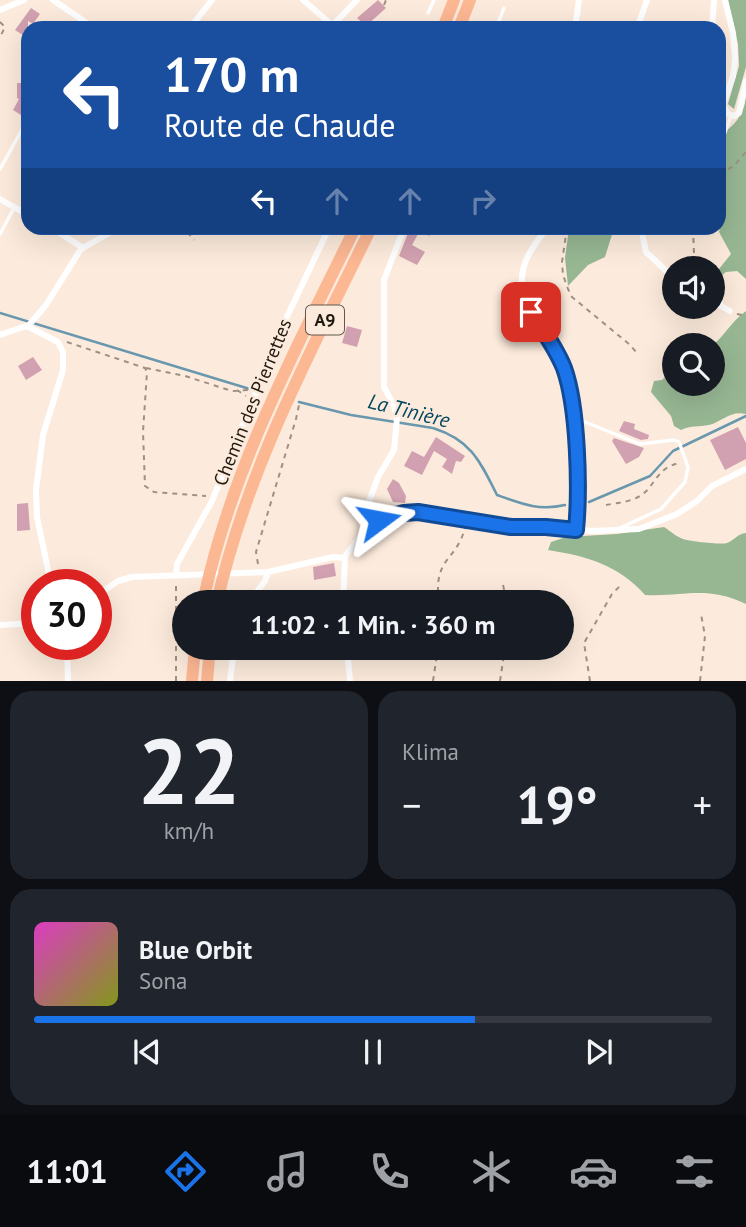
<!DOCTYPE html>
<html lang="de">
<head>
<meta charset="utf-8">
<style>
  :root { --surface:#171b24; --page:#20242c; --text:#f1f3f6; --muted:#9ea1a6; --line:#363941; --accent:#1a73e8 }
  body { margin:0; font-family:"PT Sans",sans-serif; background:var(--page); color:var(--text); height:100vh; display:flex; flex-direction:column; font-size:26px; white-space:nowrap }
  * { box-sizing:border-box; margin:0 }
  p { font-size:23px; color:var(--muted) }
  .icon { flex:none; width:38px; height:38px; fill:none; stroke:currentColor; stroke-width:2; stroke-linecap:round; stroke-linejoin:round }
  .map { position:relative; height:681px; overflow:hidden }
  .side { display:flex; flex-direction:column; gap:10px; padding:10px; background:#0d0f14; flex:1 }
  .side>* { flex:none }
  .guide { position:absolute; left:21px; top:21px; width:705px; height:214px; border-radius:21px; box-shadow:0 7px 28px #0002; background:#1a4fa0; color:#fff; overflow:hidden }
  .buttons { position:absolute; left:662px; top:256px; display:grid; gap:14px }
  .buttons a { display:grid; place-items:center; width:63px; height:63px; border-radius:50%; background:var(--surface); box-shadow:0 7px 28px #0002; font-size:35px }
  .speed { position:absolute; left:21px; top:569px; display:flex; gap:14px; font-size:35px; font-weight:700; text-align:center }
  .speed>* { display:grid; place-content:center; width:91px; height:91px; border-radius:50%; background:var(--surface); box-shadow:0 7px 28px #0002; line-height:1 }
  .speed .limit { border:10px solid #d22; background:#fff; color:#111 }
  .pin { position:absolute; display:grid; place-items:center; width:60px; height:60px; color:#fff; margin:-30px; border-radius:14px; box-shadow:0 4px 10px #0006 }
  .me { position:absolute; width:77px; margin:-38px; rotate:77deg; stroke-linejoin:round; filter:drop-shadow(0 0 5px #0008) }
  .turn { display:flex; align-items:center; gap:24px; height:147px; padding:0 28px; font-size:32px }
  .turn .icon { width:91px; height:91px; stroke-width:2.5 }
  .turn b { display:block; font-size:49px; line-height:60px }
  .lanes { display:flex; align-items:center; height:66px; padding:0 28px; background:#0003; justify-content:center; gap:35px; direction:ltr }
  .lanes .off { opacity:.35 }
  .big { font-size:52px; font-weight:700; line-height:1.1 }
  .side .widget { flex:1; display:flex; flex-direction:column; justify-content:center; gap:10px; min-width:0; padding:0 24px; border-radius:21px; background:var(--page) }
  .side .dial { align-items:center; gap:0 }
  .dial b { font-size:91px; line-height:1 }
  .song { display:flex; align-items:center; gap:21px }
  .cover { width:84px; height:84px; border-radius:10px; background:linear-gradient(135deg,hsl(310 70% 55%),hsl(70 70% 35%)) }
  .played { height:7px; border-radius:4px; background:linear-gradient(90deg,var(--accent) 65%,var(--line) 65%) }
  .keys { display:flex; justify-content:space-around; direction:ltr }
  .heat { display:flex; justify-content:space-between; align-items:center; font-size:38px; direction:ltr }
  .side .tiles { flex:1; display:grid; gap:10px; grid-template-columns:1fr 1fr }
  .widget:last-child { grid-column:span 2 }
  .trip { position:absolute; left:172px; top:590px; width:402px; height:70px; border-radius:35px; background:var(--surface); box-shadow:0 7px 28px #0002; font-weight:700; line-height:70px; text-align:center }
  .tabs { display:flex; height:112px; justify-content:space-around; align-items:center; background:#090b0e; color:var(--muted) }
  .tabs .icon { width:49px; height:49px }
  .tabs .selected { color:var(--accent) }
  .tabs b { font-size:32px; color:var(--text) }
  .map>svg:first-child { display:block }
  .forest { fill:#97b793 }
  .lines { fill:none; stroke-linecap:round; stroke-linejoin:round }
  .stream { stroke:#6897ae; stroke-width:2.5 }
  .building { fill:#d2a1b1 }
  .path { stroke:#9e9184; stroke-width:2; stroke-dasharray:5 5; stroke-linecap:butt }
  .lane { stroke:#fff; stroke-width:3.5 }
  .street { stroke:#fff; stroke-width:6 }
  .highway { stroke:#fcb793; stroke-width:12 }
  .route-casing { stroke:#114b97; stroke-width:18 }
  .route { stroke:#1a73e8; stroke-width:12 }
  .labels { text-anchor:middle; stroke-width:5; stroke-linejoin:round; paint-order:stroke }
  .shield { fill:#fcebdc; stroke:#63574c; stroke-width:2 }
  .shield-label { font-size:18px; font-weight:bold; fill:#21180f }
  .street-label { font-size:19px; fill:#21180f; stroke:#fcebdc }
  .water-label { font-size:21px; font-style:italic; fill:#054861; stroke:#fcebdc }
</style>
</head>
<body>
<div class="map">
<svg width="746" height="681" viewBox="0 0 746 681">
  <rect width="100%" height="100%" fill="#fcebdc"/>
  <path class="forest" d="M 728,0 L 746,0 L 746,67 L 734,109 L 728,104 L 739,66 L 738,44 Z
    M 746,97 L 746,279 L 737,271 L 726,272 L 721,276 L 715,274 L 731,254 L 719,232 L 723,209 L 719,199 L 719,135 C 734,127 744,115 746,97 Z
    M 569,228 L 614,228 L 605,257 L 588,265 L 568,286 L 565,258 Z
    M 746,311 L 746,414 C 731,410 723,421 709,425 C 699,427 691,425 681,430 L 674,426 L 671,416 L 651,392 L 654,381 L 662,380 L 674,368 L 674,383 L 712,383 L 712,346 C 725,335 731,322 746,311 Z
    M 664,527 C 670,531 677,537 683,539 C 689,541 721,545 727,543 C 735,540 737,534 746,533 L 746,604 C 705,585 686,597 645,595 C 619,565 586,556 548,550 L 551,542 L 566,537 L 617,534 Z"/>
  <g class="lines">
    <path class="stream" d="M 0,313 L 253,390
      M 299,402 L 351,415 L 433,428 C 471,440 480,461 497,495 C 522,504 539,511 565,505
      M 589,502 L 650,476 L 673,451 L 746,416"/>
  </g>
  <path class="building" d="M 378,0 L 386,8 L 366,26 L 357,18 Z
    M 31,8 L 40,14 L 33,24 L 28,21 L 28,34 L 26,37 L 15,30 Z
    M 17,83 L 26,83 L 28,92 L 28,108 L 21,115 L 13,110 L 19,99 L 17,98 Z
    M 410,228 L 435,228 L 429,236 L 423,232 L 421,235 L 418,234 L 412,245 L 425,252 L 417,265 L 399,256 Z
    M 347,326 L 362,330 L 357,347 L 342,343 Z
    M 33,357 L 42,370 L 26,380 L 18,366 Z
    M 624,421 L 635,424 L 634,429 L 649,435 L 648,439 L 641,440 L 619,431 Z
    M 738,427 L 746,443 L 746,459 L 725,470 L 710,440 Z
    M 436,437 L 465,456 L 461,462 L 456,461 L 452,474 L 442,467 L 447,459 L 434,451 L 422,475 L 404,466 L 412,451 L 424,457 Z
    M 614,438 L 644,448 L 639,457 L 626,464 L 612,441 Z
    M 393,479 L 399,483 L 406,496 L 405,503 L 393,502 L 387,489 Z
    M 28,503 L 30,530 L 17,531 L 17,504 Z
    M 334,563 L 336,576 L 314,580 L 313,567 Z"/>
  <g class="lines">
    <path class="path" d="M 384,5 L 386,0
      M 0,22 L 5,27 L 0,37
      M 719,174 L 734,166 L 746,152
      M 178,228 L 189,234 L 194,240
      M 567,228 L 562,262 L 563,275 L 568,289 L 572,297 L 629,344 L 637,353
      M 693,228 L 694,254 L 698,268
      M 737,314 L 746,316
      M 67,342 L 145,368 L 147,372 L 143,432 L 145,486 L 154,492 L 206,496
      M 146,368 L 185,376 L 232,391 L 249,390
      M 237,390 L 246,396
      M 606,505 C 616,503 630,502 640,496 C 655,487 656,468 679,463
      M 258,564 L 256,552 L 296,419 L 299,405
      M 503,585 L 507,602
      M 439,602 C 433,557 456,562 465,528
      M 176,681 L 176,583
      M 433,681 L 438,648
      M 500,681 L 505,648
      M 590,681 L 584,643 L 612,594 L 620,586
      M 700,681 L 705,636 L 701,614"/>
    <path class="lane" d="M 428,13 L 434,0
      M 496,28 L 504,8
      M 719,149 L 731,116
      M 0,169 L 24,126 L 24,119 L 28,112
      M 0,234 L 14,208
      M 712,294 L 721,302 L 721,306
      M 575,418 L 640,444 L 674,440 L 679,442 L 688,467 L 685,482 L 661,509 L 618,529"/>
    <path class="street" d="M 53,0 L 94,28
      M 303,0 L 332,25
      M 725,0 L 733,33 L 735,59 L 733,76 L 723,105 L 728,114 L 734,116 L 739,113 L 746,81
      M 0,10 L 24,0
      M 190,28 L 212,0
      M 330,28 L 357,0
      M 575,28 L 579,0
      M 637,28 L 647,0
      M 712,28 L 714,0
      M 0,199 L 28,215
      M 52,228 L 83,248
      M 547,228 C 534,245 520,262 522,285 C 524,315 552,339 563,366 C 578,402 580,490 576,530
      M 641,228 L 646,252 L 674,278
      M 712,301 L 730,311
      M 27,326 L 58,342 L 63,352 L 63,370 L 43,435 L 36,490 L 37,517 L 51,584
      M 0,335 L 29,325 L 46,305 L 81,249 L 118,228
      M 372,523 L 367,514 L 367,507 L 378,477 L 394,450 L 397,418 L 394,406 L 384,387 L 384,280 L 404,228
      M 176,575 L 177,564 L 212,501 L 285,321 L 329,228
      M 96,596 L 118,581 L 132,577 L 268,572 L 333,557 L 344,558
      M 249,602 L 265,581 L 268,572
      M 343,602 L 345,556 L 370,524 L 386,518 L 413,512 L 511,527 L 553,527 L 592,531 L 639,529 L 677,514 L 697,501 L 712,486 L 746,469
      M 0,625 L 37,623
      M 67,644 L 68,681
      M 347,648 L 350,681
      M 230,681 L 234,648"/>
    <path class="highway" d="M 443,28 L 454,0
      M 459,28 L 470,0
      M 203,602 C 231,469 296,349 355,228
      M 217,602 C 247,469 312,349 371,228
      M 192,681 L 195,648
      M 207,681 L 210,648"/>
  </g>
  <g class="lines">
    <defs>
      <path id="route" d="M 379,520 L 404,513 L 418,512 L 511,527 L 546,527 L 576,530 C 580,488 578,407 564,368 C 556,348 543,330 531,312"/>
    </defs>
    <use href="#route" class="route-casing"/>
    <use href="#route" class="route"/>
  </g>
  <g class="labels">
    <rect class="shield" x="306" y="305.5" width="38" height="29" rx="5"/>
    <g class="shield-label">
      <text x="325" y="326">A9</text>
    </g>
    <g class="street-label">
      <text transform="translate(252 402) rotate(-68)" y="7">Chemin des Pierrettes</text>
    </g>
    <g class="water-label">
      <text transform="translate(409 411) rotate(14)" y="7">La Tinière</text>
    </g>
  </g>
</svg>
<div class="buttons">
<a><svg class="icon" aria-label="sound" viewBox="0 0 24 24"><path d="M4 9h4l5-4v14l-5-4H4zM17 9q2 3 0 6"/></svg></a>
<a><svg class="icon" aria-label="search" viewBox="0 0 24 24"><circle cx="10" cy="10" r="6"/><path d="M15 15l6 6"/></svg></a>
</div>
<div class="speed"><div class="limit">30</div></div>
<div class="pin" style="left:531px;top:312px;background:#d93025"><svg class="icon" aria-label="arrive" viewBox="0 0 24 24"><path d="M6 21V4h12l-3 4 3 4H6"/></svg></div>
<svg class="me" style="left:379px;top:520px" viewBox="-20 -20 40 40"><path d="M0-17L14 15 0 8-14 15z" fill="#1a73e8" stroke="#fff" stroke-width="4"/></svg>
<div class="trip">11:02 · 1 Min. · 360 m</div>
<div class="guide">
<div class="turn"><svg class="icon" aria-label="left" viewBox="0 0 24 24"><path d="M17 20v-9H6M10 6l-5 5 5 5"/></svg><div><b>170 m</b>Route de Chaude</div></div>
<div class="lanes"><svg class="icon" aria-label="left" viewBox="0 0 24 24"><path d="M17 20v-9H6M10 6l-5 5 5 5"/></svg><svg class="icon off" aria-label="ahead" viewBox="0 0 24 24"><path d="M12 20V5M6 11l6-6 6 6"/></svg><svg class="icon off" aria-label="ahead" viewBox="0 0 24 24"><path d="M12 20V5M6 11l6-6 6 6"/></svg><svg class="icon off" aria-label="right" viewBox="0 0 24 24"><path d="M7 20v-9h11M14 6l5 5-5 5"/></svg></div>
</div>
</div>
<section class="side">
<div class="tiles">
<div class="widget dial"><b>22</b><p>km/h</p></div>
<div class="widget"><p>Klima</p>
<div class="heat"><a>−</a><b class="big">19°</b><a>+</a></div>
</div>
<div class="widget">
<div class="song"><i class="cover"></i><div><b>Blue Orbit</b><p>Sona</p></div></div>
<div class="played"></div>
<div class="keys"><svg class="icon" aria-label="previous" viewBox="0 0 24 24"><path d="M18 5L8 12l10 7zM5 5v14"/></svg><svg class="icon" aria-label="pause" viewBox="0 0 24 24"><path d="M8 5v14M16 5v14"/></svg><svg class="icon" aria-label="next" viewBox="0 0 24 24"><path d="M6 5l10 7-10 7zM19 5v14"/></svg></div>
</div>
</div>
</section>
<nav class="tabs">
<b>11:01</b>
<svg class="icon selected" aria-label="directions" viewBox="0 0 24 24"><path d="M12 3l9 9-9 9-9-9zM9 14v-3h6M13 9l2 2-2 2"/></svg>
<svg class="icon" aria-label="music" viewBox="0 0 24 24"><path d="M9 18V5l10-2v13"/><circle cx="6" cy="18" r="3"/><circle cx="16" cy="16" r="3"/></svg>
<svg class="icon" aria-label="phone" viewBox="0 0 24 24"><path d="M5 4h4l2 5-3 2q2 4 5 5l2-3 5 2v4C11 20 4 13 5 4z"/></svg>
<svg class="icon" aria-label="climate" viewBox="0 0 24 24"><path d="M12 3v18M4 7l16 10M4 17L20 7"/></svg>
<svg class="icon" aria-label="car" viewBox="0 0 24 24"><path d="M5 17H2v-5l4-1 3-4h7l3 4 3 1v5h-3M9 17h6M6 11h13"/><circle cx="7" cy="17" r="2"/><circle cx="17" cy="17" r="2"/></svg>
<svg class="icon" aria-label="filters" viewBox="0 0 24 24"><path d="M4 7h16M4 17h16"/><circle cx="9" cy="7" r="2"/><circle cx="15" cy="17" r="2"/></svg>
</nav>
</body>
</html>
